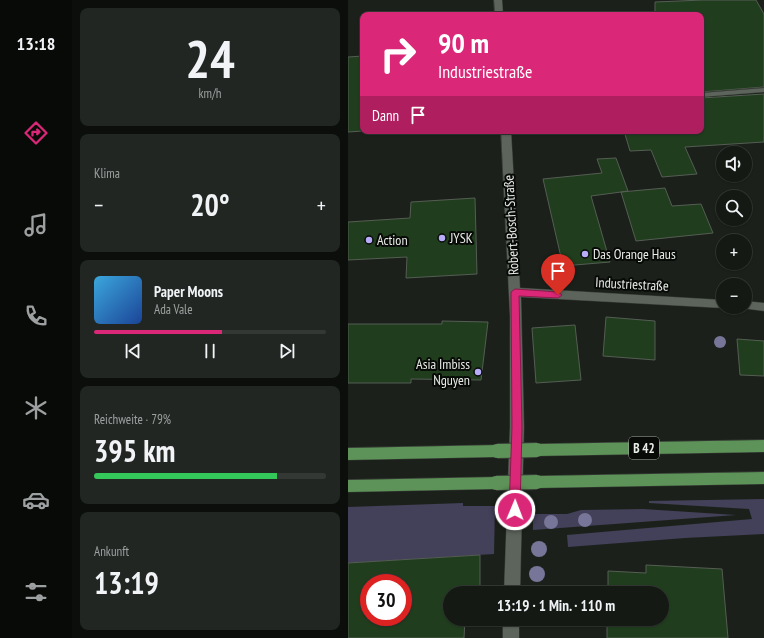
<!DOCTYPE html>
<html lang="de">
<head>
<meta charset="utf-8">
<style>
  :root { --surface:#141914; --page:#212622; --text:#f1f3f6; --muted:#9da0a0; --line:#333834; --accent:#db2777 }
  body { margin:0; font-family:"PT Sans Narrow",sans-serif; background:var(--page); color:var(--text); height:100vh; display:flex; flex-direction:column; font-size:15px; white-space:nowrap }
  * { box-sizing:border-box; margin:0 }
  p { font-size:13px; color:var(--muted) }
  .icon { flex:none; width:22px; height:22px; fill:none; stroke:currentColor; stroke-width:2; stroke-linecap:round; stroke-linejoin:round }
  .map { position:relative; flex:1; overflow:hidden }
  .details { display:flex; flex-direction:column; gap:8px; padding:8px; background:#0b0e0b; width:276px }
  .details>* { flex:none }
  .banner { position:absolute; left:12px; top:12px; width:344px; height:122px; border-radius:8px; box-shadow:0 1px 3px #0004,0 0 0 1px var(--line); background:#db2777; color:#fff; overflow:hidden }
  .fabs { position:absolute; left:368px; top:146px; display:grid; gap:8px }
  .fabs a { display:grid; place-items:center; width:36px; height:36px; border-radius:50%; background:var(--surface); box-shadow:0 1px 3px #0004,0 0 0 1px var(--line); font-size:20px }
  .speed { position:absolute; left:12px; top:574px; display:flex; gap:8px; font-size:20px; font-weight:700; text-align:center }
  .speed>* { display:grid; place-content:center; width:52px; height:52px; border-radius:50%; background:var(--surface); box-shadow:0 1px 3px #0004,0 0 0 1px var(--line); line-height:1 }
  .speed .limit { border:6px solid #d22; background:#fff; color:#111 }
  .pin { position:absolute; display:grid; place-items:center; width:34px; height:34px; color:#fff; margin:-41px -17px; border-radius:50% 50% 50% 0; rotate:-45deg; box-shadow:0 0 4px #0007 }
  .pin .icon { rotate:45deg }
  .me { position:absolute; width:44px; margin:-22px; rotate:1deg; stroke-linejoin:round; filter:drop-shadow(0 0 3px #0008) }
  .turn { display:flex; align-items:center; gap:14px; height:84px; padding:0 12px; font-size:18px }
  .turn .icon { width:52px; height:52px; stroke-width:2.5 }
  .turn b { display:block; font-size:28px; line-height:34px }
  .then { display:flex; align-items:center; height:38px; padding:0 12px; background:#0003; gap:8px; font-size:15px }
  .big { font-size:30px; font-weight:700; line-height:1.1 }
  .details .tile { flex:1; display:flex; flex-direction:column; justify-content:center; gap:6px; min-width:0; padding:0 14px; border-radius:8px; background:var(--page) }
  .details .dial { align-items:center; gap:0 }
  .dial b { font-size:52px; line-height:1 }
  .song { display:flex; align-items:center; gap:12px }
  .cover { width:48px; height:48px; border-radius:6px; background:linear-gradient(135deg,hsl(200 70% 55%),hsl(220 70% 35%)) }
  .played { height:4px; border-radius:2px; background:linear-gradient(90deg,var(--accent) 55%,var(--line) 55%) }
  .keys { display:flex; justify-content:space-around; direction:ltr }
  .heat { display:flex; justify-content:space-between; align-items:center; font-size:22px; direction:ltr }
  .charge { height:6px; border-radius:3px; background:linear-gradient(90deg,#34c759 79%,var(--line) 0) }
  .trip { position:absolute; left:95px; top:586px; width:226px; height:40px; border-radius:20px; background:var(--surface); box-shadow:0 1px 3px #0004,0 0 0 1px var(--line); font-weight:700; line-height:40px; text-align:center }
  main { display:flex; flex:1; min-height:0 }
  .menu { display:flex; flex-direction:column; width:72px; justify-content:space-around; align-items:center; background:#080a08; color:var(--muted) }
  .menu .icon { width:28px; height:28px }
  .menu .active { color:var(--accent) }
  .menu b { font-size:18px; color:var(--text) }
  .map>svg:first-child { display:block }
  .green { fill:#434059 }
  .building { fill:#203e1d; stroke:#555d54; fill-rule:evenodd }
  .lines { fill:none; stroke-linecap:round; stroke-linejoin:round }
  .service-casing { stroke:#383c37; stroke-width:1 }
  .minor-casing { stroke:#383c37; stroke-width:1 }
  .primary-casing { stroke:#383c37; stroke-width:1 }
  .service { fill:#5c645b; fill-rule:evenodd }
  .minor { fill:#5c645b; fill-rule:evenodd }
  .primary { fill:#5d9258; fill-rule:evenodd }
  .primary-bridge-casing { stroke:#383c37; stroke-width:16; stroke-linecap:butt }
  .primary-bridge { stroke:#5d9258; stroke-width:14 }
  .tree { fill:#777598 }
  .route { fill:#db2777; stroke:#8e194d }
  .poi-dot { fill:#b6acf8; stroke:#070a07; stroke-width:1.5 }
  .labels { text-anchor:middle; stroke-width:4; stroke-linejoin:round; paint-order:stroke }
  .shield { fill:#070a07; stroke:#a4a8a4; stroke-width:1 }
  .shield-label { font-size:13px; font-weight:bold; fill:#e8ece7 }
  .street-label { font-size:14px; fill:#e8ece7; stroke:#070a07 }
  .poi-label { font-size:14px; fill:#e8ece7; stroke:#070a07; text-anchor:start }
</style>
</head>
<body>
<main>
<nav class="menu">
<b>13:18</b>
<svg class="icon active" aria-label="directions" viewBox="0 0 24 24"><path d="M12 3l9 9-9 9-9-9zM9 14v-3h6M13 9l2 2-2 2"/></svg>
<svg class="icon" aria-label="music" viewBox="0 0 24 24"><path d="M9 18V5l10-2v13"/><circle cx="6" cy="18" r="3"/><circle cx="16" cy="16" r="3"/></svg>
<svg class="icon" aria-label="phone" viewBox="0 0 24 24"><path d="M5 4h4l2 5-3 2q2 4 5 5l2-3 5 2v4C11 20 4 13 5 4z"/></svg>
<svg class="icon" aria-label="climate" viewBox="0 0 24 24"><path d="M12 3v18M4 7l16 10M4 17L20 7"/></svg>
<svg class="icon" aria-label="car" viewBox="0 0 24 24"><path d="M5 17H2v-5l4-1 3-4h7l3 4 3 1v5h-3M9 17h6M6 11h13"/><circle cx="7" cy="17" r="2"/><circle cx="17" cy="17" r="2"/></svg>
<svg class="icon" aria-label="filters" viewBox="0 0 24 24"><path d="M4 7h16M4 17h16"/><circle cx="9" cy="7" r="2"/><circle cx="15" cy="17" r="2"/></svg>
</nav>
<section class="details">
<div class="tile dial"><b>24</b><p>km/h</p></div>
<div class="tile"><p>Klima</p>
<div class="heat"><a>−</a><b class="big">20°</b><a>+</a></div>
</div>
<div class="tile">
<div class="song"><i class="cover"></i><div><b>Paper Moons</b><p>Ada Vale</p></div></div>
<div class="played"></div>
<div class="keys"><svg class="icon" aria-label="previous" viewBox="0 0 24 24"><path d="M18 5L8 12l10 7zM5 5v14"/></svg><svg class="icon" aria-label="pause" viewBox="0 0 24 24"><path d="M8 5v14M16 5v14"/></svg><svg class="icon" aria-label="next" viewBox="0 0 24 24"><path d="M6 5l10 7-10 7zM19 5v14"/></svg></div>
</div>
<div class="tile"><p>Reichweite · 79%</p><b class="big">395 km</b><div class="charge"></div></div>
<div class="tile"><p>Ankunft</p><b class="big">13:19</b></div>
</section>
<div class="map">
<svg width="416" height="638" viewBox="0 0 416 638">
  <rect width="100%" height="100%" fill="#1b211a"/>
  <path class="green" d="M 416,499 L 416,534 L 337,538 L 220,547 L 219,535 L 404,519 L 401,509 L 301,503 L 301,501 Z
    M 115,503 L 115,506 L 147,506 L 146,554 L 0,563 L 0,507 Z
    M 295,509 L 388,515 L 185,530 L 185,514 L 219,514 L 233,510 Z"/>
  <path class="building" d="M 355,0 L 408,0 L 416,14 L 416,87 L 353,92 L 353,15 L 307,15 L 307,2 Z
    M 15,56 L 15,131 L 0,132 L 0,57 Z
    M 416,94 L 416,142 L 337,147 L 349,174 L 314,177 L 303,150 L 282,151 L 276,131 L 353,131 L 353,98 Z
    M 268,158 L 280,191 L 273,192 L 317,188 L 324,206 L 353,204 L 365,233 L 288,241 L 273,192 L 243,196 L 262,262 L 215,266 L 195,179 L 254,173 L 249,159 Z
    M 127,198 L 129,274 L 58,278 L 59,257 L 0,260 L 0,222 L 62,218 L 63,202 Z
    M 258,317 L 307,321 L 307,360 L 255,356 Z
    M 94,321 L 140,322 L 133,380 L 63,379 L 63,383 L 0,383 L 0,324 L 94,324 Z
    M 227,325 L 233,380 L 188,383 L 184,328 Z
    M 389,339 L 416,341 L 416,376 L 392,375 Z
    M 132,555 L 132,592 L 102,593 L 102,619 L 117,619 L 116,638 L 0,638 L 0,563 ZM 21,583 L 55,583 L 55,617 L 21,617 Z
    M 298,565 L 374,569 L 380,638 L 259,638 L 259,619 L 314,619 L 314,593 L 260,593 L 260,571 L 298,573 Z"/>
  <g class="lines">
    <defs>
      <path id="service" d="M 416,88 L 416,92 L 353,97 L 353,93 Z"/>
      <path id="minor" d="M 146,0 L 154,0 L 155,15 L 147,15 Z
        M 153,131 L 163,131 L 172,288 L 375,300 L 375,307 L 379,307 L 375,308 L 173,297 L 176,427 L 172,593 L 156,593 L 162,427 L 162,316 Z
        M 397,301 L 416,303 L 416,311 L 393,308 L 392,307 L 397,307 Z
        M 155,619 L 171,619 L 171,638 L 155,638 Z"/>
      <path id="primary" d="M 416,440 L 416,452 L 189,456 L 184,454 L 182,450 L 184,446 L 189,444 Z
        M 149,445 L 154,447 L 156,451 L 154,455 L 149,457 L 0,460 L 0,448 Z
        M 416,472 L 416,484 L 189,488 L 184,486 L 182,482 L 184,478 L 189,476 Z
        M 148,477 L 153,479 L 155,483 L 153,487 L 148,489 L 0,492 L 0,480 Z"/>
    </defs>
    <use href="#service" class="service-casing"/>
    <use href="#minor" class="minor-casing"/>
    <use href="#primary" class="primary-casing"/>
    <use href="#service" class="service"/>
    <use href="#minor" class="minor"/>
    <use href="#primary" class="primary"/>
    <defs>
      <path id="primary-bridge" d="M 149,451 L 189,450
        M 148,483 L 189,482"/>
    </defs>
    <use href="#primary-bridge" class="primary-bridge-casing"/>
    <use href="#primary-bridge" class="primary-bridge"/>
  </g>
  <g class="tree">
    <circle cx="372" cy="342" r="6"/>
    <circle cx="237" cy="520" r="7"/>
    <circle cx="203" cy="522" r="7"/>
    <circle cx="191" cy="549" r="8"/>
    <circle cx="189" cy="574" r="8"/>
  </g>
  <path class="route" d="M 167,289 L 210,292 L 214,295 L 210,298 L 171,296 L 174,427 L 172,510 L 171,514 L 167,515 L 163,514 L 161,510 L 164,427 L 163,292 Z"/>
  <g class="poi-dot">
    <circle cx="94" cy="238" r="4"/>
    <circle cx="21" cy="240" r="4"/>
    <circle cx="237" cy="254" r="4"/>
    <circle cx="130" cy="372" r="4"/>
  </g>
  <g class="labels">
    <rect class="shield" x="281" y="437" width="30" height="22" rx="3"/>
    <g class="shield-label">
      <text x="296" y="453">B 42</text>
    </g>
    <g class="street-label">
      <text transform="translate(163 225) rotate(-93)" y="5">Robert-Bosch-Straße</text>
      <text transform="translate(284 284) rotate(3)" y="5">Industriestraße</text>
    </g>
    <g class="poi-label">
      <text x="102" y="243">JYSK</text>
      <text x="29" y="245">Action</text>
      <text x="245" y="259">Das Orange Haus</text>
      <text x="122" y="369" text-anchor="end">Asia Imbiss<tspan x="122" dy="16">Nguyen</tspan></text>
    </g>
  </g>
</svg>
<div class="fabs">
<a><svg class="icon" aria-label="sound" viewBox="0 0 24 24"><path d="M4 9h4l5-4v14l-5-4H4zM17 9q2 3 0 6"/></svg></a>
<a><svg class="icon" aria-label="search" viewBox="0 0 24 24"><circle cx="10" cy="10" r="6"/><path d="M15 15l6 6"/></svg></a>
<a>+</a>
<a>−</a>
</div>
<div class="speed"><div class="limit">30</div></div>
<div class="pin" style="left:210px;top:295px;background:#d93025"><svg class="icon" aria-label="arrive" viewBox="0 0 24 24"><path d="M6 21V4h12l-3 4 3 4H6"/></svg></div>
<svg class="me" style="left:167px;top:510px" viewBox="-20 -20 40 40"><circle r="17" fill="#db2777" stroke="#fff" stroke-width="3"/><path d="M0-11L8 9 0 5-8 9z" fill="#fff"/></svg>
<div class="trip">13:19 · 1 Min. · 110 m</div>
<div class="banner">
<div class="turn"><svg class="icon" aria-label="right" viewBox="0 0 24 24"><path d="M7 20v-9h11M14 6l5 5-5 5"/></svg><div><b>90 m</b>Industriestraße</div></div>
<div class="then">Dann<svg class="icon" aria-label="arrive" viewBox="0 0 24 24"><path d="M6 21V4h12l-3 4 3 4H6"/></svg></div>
</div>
</div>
</main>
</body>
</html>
